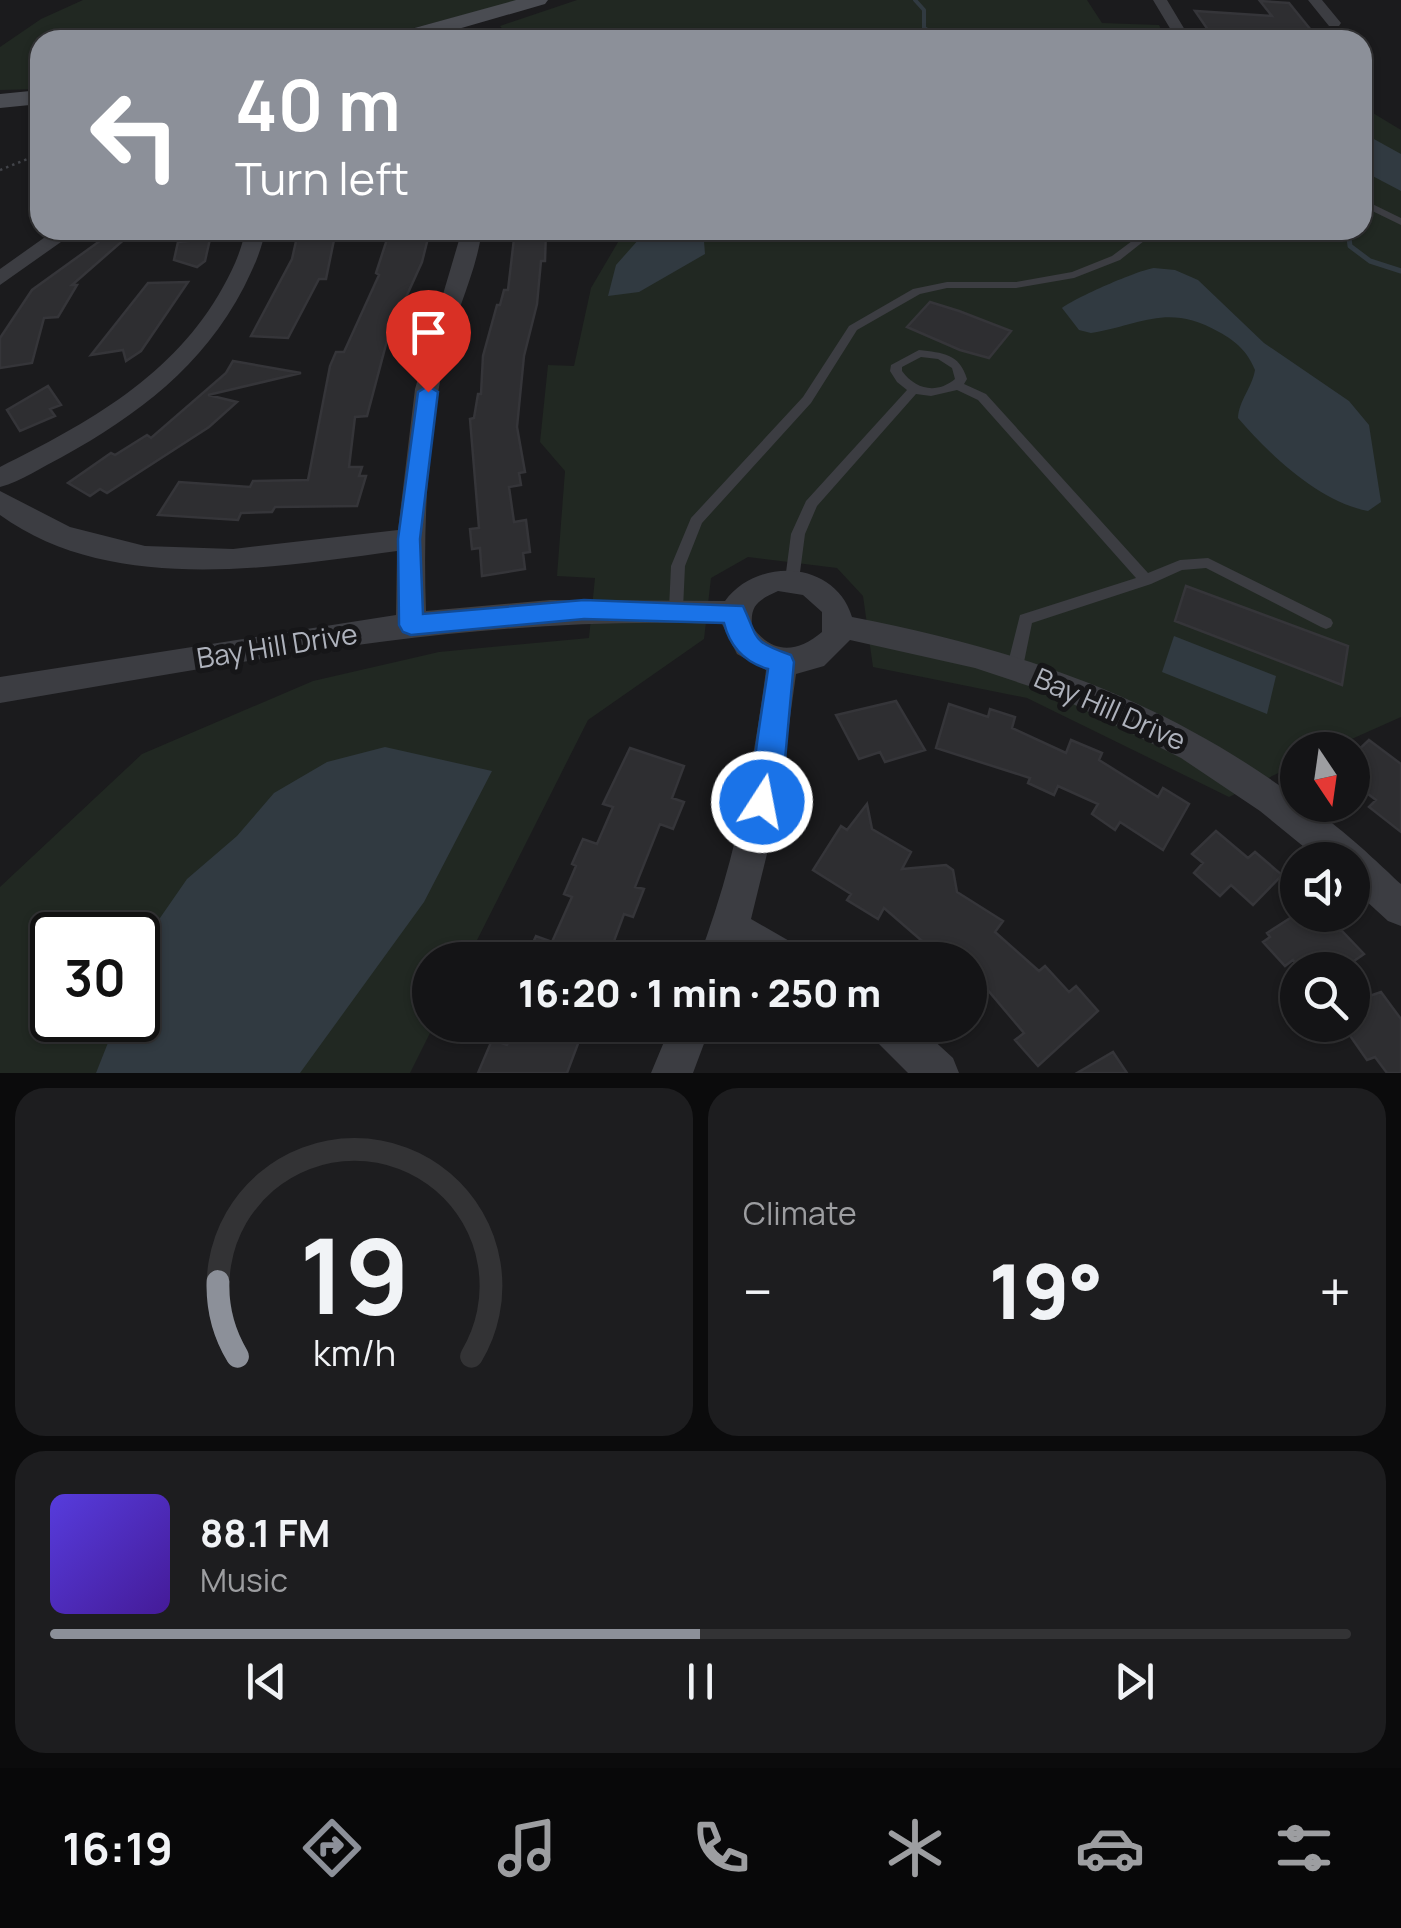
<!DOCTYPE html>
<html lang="en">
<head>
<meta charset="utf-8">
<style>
  :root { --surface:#141416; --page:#1d1d1f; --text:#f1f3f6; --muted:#9d9ea1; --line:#333335; --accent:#8c9099 }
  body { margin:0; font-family:Manrope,sans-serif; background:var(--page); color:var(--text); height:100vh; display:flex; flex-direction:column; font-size:38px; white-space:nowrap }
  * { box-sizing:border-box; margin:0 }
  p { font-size:32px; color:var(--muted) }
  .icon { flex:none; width:55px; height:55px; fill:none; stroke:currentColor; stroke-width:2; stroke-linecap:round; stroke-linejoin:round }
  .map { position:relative; height:1073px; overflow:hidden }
  .sheet { display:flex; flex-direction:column; gap:15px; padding:15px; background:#0b0b0c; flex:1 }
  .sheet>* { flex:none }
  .top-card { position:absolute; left:30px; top:30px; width:1342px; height:210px; border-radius:30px; box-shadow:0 2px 8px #0004,0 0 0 2px var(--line); background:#8c9099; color:#fff; overflow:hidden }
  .needle { width:65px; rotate:167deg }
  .tools { position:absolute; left:1280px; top:732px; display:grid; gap:20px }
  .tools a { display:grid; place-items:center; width:90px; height:90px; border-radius:50%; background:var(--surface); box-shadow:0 2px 8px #0004,0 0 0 2px var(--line); font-size:50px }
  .speed { position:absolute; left:30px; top:912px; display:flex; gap:20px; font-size:50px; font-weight:700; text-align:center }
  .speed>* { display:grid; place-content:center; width:130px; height:130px; border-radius:50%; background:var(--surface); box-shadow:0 2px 8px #0004,0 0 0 2px var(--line); line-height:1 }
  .speed .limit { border:5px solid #111; border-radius:15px; background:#fff; color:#111 }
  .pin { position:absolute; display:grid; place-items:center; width:85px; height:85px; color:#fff; margin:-102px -42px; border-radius:50% 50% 50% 0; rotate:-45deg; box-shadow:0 0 10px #0007 }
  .pin .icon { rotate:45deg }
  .me { position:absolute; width:110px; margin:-55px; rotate:11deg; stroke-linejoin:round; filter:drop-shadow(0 0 8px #0008) }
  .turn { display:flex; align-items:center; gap:35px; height:210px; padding:0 40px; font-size:45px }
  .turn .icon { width:130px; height:130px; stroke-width:2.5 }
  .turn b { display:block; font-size:70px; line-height:85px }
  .big { font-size:75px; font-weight:800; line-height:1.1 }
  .sheet .widget { flex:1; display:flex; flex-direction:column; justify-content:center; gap:15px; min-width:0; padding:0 35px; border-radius:30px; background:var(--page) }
  .sheet .dial { align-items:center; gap:0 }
  .dial svg { height:260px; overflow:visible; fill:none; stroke:var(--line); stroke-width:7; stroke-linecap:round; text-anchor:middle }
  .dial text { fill:var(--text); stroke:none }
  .song { display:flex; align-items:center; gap:30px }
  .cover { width:120px; height:120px; border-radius:15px; background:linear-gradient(135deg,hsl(250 70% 55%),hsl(260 70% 35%)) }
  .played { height:10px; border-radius:5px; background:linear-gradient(90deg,var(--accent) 50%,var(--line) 50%) }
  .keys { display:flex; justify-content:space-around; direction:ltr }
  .heat { display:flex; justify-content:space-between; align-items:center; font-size:55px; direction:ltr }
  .sheet .tiles { flex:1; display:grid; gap:15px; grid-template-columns:1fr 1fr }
  .widget:last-child { grid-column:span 2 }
  .trip { position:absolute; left:412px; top:942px; width:575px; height:100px; border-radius:50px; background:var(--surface); box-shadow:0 2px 8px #0004,0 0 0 2px var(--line); font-weight:800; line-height:100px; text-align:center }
  .dock { display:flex; height:160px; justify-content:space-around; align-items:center; background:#080809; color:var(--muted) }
  .dock .icon { width:70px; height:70px }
  .dock .selected { color:var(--accent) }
  .dock b { font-size:45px; color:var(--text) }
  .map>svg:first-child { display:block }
  .green { fill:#212822; fill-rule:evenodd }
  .water { fill:#313a41 }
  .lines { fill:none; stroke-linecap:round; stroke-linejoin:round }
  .stream-far1 { stroke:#313a41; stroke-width:4 }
  .stream { stroke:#313a41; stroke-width:5 }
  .building { fill:#2e2e31; stroke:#353539; stroke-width:2.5 }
  .path { stroke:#424449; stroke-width:2.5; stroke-dasharray:2.5 4; stroke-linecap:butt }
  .service { fill:#3c3d42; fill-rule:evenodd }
  .minor { fill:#3c3d42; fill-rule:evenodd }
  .secondary { fill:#4a4c52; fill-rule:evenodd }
  .route { fill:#1a73e8; stroke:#114b97; stroke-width:2.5 }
  .labels { text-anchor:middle; stroke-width:10; stroke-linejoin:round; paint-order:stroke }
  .street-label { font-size:28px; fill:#aeb2bc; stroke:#161618 }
</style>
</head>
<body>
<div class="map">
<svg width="1401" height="1073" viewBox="0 0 1401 1073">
  <rect width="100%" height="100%" fill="#1b1b1d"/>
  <path class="green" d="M 83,0 L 520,0 L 369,40 L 40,40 L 40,89 L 0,90 L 0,47 L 41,19 Z
    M 577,0 L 1087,0 L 1102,23 L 1159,25 L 1166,40 L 512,40 L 500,26 Z
    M 1363,107 L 1401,130 L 1401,717 L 1327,750 L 1298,750 L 1297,764 L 1229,797 L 1027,698 L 873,667 L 863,596 L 837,568 L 748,557 L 711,578 L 704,639 L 588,720 L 467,960 L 430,960 L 430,1025 L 434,1025 L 410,1073 L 0,1073 L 0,887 L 142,754 L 313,681 L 439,652 L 589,638 L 595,578 L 557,576 L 565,471 L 540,442 L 548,365 L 574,366 L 591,288 L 621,237 L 621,230 L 1362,230 ZM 52,935 L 138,935 L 138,1020 L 52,1020 Z"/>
  <path class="water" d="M 1363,133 L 1401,154 L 1401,191 L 1363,171 Z
    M 647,230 L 685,230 L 704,241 L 705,254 L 639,292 L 608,296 L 616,265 Z
    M 1154,268 L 1175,270 L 1198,280 L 1264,343 L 1349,401 L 1369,425 L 1381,502 L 1368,511 C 1319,502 1270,455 1238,418 C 1239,400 1252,388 1255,370 C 1247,351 1237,342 1219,332 C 1168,303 1144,324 1091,333 L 1079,330 L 1062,308 C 1075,298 1138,270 1154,268 Z
    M 1174,636 L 1276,676 L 1267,714 L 1162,672 Z
    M 385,747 L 492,771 L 424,902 L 300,1073 L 96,1073 L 117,1020 L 138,1020 L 138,957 L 142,944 L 187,879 L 237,836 L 274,793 L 327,762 Z"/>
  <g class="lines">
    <path class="stream-far1" d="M 915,0 L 924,10 L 924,28 L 944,40"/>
    <path class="stream" d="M 1348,230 L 1350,246 L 1370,261 L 1401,271"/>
  </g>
  <path class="building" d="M 1260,1 L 1289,3 L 1319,40 L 1215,40 L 1195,11 L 1272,16 Z
    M 115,230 L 135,230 L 72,285 L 77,285 L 58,317 L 44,318 L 32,363 L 0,368 L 0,338 L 32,290 Z
    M 307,230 L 336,230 L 326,279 L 319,279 L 288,338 L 251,336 L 292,259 L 297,237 L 307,236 Z
    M 390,230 L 430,230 L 422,262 L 388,337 L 367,416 L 355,417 L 349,467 L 362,467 L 359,476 L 366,476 L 357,506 L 275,507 L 272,512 L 241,513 L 238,520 L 158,515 L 179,482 L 250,487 L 253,481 L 308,480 L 330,366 L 336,352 L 344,352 L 379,275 L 376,273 Z
    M 515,230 L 546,230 L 545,261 L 541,261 L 537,304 L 524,356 L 517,427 L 525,472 L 519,473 L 521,485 L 509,487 L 514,522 L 526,520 L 530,552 L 523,553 L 525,569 L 482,576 L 480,548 L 472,549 L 470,529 L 479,528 L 470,419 L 474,418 L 478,394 L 481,394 L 483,356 L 497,305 L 500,305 L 504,290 L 508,290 Z
    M 210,239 L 205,261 L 197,267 L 174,260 L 178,242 Z
    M 188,282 L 141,351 L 126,361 L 123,350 L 91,355 L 148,283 Z
    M 930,302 L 959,311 L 1011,331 L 989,358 L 960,350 L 907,327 Z
    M 233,361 L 301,373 L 208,395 L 237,402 L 209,427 L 107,493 L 100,489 L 90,496 L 68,483 L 111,453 L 115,455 L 147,435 L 151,438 L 226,373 Z
    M 48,386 L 61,405 L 50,409 L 55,416 L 20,431 L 7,410 Z
    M 1186,586 L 1348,646 L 1342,685 L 1175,621 Z
    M 896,701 L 925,750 L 885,762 L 880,752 L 859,759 L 836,715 Z
    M 949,704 L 988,717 L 990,709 L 1015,717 L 1012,728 L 1066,753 L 1071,740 L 1102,753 L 1099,760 L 1158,797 L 1163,788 L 1189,804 L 1163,850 L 1120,822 L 1115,830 L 1092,814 L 1098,804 L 1058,786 L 1054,795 L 1028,783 L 1030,778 L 936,748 Z
    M 1369,740 L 1401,764 L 1401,832 L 1369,807 L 1376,800 L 1352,782 L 1352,756 Z
    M 630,748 L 684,766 L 672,798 L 684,802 L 673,829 L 660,824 L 635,887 L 644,889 L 633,917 L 624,914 L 607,960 L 525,960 L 536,936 L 552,942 L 572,897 L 564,894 L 576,866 L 572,864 L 583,839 L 597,844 L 613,807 L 603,804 Z
    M 867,804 L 872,829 L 911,852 L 902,869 L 946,865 L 953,870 L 957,892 L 1003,921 L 995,932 L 1039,971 L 1045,966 L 1069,992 L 1076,986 L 1098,1011 L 1038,1066 L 1015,1040 L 1024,1033 L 970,969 L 970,960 L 944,960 L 884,908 L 878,919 L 847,900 L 851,894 L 813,870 L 841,826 L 847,830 Z
    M 1216,831 L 1248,858 L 1255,852 L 1282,875 L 1253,905 L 1231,885 L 1220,896 L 1194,873 L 1203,863 L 1192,854 Z
    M 1295,915 L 1316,915 L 1332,931 L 1342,931 L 1364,954 L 1341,970 L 1302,970 L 1293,960 L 1285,966 L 1263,942 L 1270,937 L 1267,933 Z
    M 1381,992 L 1401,1019 L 1401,1073 L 1387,1073 L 1375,1057 L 1367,1060 L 1346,1030 L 1352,1028 L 1352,1002 Z
    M 516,1025 L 585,1025 L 567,1073 L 478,1073 L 492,1040 L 507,1045 Z
    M 1113,1052 L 1127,1073 L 1077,1073 Z"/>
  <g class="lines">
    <path class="path" d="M 0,170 L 40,154"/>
    <path class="service" d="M 1362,199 L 1401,218 L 1401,225 L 1362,206 Z
      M 1136,230 L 1146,230 L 1144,241 L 1120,260 L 1074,278 L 1016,288 L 947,288 L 920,294 L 857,330 L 811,403 L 702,523 L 685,566 L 683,609 L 681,613 L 671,613 L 669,609 L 671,566 L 691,518 L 803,397 L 849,326 L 913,289 L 947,282 L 1016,282 L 1072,272 L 1112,256 L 1136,238 Z
      M 919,350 C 943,353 959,353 967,379 L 964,384 L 986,394 L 1148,573 L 1180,560 L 1208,558 L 1331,619 L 1333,623 L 1331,627 L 1326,629 L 1321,627 L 1206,568 L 1182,570 L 1151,584 L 1032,623 L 1023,667 L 1020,671 L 1015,673 L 1010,671 L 1007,667 L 1020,615 L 1136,578 L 978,400 L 957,390 L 931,396 L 916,394 L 817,506 L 805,534 L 799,580 L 797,584 L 787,584 L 785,580 L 791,534 L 806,501 L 907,390 L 897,382 L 890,371 L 891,365 ZM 921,357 L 938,359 L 952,368 L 955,379 C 937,394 916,390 902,371 L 902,367 Z"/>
    <path class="minor" d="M 1153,0 L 1167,0 L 1191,40 L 1177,40 Z
      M 1308,0 L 1322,0 L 1341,23 L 1339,26 L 1329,26 Z
      M 55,230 L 78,230 L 0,285 L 0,269 Z
      M 245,230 L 265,230 C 262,250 253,269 244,287 C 203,366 138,415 62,457 C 42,467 22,481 0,487 L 0,467 C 88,423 174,376 223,287 C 233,269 242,250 245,230 Z
      M 462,230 L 482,230 C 476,274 455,313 445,356 C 427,440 423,526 426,611 L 550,600 L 725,601 C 757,557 835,560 852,617 C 1017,649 1161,697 1298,799 L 1298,805 C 1321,806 1381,866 1401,884 L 1401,926 L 1388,921 L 1352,888 L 1352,860 L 1320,860 L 1260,811 L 1181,758 L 1053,694 L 975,668 L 850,640 L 824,666 L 796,674 L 777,813 L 751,919 L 798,946 L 803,960 L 748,960 L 738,954 L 736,960 L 698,960 C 734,866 753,769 766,670 L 737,654 L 722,624 C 477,614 240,663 0,703 L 0,677 L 396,615 L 397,551 C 272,568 110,595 0,515 L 0,491 L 70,527 L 145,546 L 233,549 L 398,530 L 415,389 ZM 778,591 L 803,595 L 822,612 L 822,632 C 797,653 772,655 752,626 C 750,604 759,600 778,591 Z
      M 671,1025 L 711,1025 L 693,1073 L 651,1073 Z
      M 868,1025 L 917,1025 L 953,1058 L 959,1073 L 908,1073 L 874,1039 Z"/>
    <path class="secondary" d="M 516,0 L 548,0 L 545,4 L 420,40 L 386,40 L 389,35 Z
      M 40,90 L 40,104 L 0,108 L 0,94 Z"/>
  </g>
  <path class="route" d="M 428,386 L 438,392 L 420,539 L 423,614 L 584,600 L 743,606 C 759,640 751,641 791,655 L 794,662 L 784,771 L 772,812 L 762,816 L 752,812 C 746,800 765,692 768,669 C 744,662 730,647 724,623 L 584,619 L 411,635 L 403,632 L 399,625 L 398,539 L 418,392 Z"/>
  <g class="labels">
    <g class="street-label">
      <text transform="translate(277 646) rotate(-9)" y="10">Bay Hill Drive</text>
      <text transform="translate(1110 709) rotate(24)" y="10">Bay Hill Drive</text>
    </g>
  </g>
</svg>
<div class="tools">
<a><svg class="needle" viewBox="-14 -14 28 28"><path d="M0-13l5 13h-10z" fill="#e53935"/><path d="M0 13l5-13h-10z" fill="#9d9ea1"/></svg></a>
<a><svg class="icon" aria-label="sound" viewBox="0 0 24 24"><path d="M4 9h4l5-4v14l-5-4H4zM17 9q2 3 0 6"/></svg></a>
<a><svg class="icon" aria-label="search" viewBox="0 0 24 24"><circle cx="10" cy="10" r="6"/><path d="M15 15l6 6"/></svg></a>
</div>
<div class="speed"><div class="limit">30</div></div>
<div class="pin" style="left:428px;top:392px;background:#d93025"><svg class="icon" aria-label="arrive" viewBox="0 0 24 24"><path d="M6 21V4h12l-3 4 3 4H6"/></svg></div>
<svg class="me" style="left:762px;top:802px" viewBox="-20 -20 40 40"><circle r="17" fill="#1a73e8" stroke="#fff" stroke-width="3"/><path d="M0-11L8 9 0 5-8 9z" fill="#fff"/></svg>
<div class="trip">16:20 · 1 min · 250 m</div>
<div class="top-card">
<div class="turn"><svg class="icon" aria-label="left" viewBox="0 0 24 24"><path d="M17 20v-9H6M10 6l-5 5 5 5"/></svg><div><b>40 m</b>Turn left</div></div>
</div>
</div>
<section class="sheet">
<div class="tiles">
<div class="widget dial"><svg viewBox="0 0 100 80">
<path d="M14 69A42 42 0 1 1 86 69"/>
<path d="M14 69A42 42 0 0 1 8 46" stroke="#8c9099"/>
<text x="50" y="56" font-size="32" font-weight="700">19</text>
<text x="50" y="72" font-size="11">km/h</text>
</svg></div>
<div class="widget"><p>Climate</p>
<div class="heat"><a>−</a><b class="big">19°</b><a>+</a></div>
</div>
<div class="widget">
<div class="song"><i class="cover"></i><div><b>88.1 FM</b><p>Music</p></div></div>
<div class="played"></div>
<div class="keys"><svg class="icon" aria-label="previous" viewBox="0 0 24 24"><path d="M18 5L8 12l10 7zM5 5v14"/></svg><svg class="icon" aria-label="pause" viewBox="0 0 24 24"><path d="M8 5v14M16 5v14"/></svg><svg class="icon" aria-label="next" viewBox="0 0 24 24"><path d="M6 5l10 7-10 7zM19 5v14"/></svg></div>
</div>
</div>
</section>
<nav class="dock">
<b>16:19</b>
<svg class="icon selected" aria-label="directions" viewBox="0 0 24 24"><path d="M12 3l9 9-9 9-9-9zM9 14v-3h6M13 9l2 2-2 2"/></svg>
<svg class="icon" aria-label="music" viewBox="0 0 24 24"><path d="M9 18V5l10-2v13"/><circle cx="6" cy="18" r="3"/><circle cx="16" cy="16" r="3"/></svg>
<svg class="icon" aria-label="phone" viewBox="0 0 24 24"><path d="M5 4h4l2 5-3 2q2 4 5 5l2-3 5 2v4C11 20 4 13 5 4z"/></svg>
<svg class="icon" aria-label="climate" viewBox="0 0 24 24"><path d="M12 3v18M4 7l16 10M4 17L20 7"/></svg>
<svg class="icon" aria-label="car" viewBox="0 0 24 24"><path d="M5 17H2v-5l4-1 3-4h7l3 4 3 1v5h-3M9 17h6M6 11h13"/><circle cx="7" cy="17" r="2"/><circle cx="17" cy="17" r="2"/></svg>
<svg class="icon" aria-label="filters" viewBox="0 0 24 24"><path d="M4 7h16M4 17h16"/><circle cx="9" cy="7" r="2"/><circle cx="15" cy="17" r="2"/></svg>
</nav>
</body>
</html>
